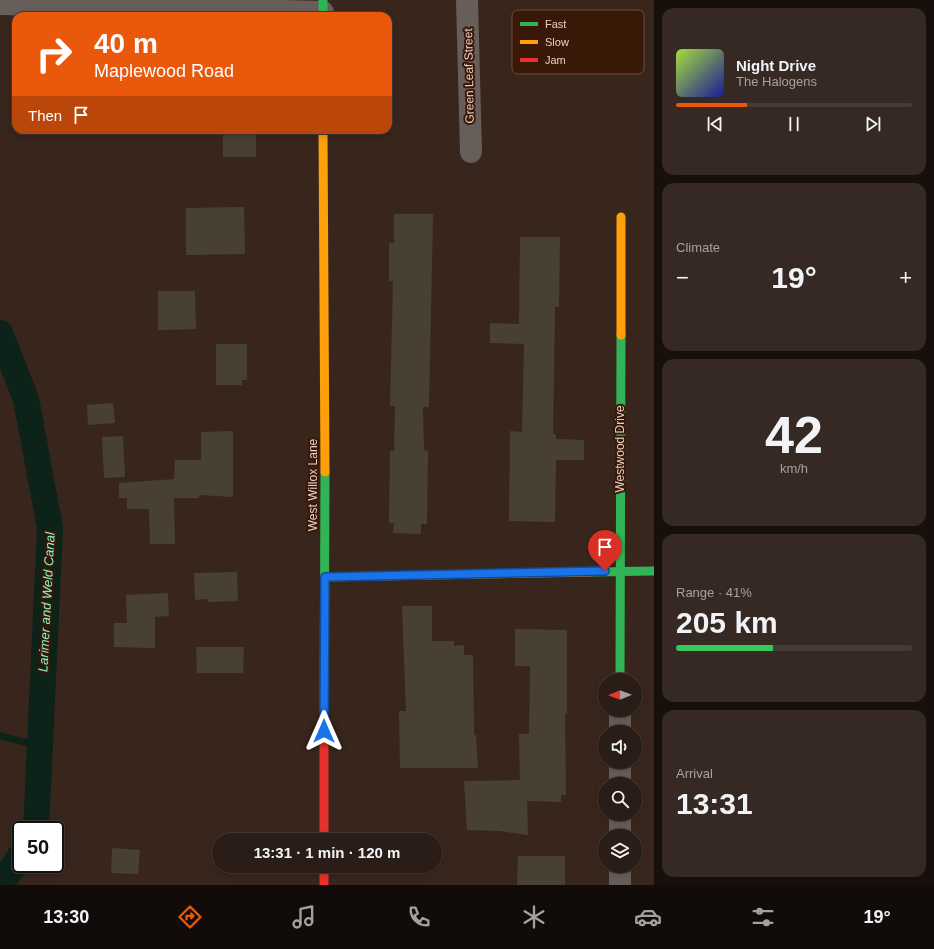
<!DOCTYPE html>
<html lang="en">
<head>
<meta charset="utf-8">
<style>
  :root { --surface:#2a1c16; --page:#362923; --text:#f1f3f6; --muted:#a5a1a1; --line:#463a35; --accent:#ea580c }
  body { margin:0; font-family:Arial,sans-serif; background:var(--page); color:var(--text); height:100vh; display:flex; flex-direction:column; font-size:15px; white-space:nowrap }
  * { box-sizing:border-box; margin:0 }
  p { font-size:13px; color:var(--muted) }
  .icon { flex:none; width:22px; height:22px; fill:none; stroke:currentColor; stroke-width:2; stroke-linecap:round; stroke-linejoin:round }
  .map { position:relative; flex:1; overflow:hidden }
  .drawer { display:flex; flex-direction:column; gap:8px; padding:8px; background:#170f0c; width:280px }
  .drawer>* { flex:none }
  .banner { position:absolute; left:12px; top:12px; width:380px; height:122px; border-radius:12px; box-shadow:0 2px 6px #0003,0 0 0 1px var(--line); background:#ea580c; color:#fff; overflow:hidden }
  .needle { width:26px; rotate:269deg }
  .controls { position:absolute; left:598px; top:673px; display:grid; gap:8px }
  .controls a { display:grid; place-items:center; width:44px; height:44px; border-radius:50%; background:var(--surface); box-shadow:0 2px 6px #0003,0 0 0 1px var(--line); font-size:20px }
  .speed { position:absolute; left:12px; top:821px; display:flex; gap:8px; font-size:20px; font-weight:700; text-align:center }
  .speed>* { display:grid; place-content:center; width:52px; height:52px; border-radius:50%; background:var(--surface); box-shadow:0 2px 6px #0003,0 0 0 1px var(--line); line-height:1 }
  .speed .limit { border:2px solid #111; border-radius:6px; background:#fff; color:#111 }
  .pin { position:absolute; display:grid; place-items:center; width:34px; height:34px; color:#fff; margin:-41px -17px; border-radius:50% 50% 50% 0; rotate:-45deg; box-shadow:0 0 4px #0007 }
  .pin .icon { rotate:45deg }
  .me { position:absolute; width:44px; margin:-22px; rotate:0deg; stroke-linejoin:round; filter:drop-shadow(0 0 3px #0008) }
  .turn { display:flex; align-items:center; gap:14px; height:84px; padding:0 16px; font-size:18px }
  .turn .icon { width:52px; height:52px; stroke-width:2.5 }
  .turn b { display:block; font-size:28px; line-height:34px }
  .then { display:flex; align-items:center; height:38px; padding:0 16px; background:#0003; gap:8px; font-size:15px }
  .big { font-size:30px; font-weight:700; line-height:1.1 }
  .drawer .tile { flex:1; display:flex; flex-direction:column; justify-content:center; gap:6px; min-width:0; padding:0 14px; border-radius:12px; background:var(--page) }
  .drawer .dial { align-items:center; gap:0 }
  .dial b { font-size:52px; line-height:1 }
  .song { display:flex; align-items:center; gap:12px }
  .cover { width:48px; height:48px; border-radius:6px; background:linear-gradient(135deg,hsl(80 70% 55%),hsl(240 70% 35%)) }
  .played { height:4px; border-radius:2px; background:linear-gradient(90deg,var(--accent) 30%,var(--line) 30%) }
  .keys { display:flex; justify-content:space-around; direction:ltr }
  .heat { display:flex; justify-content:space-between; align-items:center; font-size:22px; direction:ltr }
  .charge { height:6px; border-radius:3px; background:linear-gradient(90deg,#34c759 41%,var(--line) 0) }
  .trip { position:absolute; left:212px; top:833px; width:230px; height:40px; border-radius:20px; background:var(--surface); box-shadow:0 2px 6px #0003,0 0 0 1px var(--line); font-weight:700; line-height:40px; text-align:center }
  .menu { display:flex; height:64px; justify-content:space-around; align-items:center; background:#110b09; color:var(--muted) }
  .menu .icon { width:28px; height:28px }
  .menu .selected { color:var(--accent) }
  .menu b { font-size:18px; color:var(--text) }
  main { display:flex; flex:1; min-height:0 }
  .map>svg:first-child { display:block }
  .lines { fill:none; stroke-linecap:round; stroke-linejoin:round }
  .stream { stroke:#0d2218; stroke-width:7 }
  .canal { stroke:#0d2218; stroke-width:26 }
  .building { fill:#494034 }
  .street { stroke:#675e5a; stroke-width:22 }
  .fast { stroke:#30b455; stroke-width:9 }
  .slow { stroke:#ff9f0a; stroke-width:9 }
  .jam { stroke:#e5322d; stroke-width:9 }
  .route-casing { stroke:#114b97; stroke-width:10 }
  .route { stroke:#1a73e8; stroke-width:7 }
  .labels { text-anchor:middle; stroke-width:4; stroke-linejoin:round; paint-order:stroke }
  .street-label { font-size:12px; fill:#e6cfc5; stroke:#391807 }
  .water-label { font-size:13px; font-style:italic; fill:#88f5c9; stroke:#391807 }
  .key { fill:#391807; stroke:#6d4f40; stroke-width:1 }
  .key-label { font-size:11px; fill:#e6cfc5 }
</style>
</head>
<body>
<main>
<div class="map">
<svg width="654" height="885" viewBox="0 0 654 885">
  <rect width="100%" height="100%" fill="#38261d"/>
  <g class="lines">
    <path class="stream" d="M 0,736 L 40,746"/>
    <path class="canal" d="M 0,333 L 26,399 L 50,528 L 36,830
      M 1,885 L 21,854"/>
  </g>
  <path class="building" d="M 223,130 L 256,130 L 256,157 L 223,157 Z
    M 244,207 L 245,254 L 186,255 L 186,208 Z
    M 394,214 L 433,214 L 429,407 L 423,407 L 424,450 L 428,451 L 427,524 L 421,524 L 421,534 L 393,533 L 394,523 L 389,523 L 390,451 L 394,451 L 395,406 L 390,406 L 393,281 L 389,281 L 389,243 L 394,243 Z
    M 520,237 L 560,237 L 559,307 L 555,307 L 553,434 L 556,434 L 556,439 L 584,440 L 584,460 L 556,460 L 555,522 L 509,521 L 510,431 L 522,432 L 524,344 L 490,343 L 490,323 L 519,324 Z
    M 158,291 L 195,291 L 196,329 L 158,330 Z
    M 216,344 L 247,344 L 247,380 L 242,380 L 242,385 L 216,385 Z
    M 113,403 L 115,423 L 88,425 L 87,405 Z
    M 233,431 L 233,497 L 199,495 L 199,498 L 174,498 L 175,544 L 150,544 L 149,509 L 127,509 L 127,498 L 119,498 L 119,483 L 174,479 L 175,460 L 201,460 L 201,432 Z
    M 123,436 L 125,477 L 104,478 L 102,437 Z
    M 237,572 L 238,601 L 208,602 L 208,599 L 195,600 L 194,573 Z
    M 168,593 L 169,616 L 155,617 L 155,648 L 114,647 L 114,623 L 127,623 L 126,595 Z
    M 402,606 L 432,606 L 432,641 L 454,641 L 454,646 L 464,645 L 464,655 L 473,655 L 474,735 L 476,735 L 478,768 L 400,768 L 399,711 L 406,711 Z
    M 515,629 L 567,630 L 567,713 L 565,713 L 566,795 L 561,795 L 561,802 L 527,801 L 528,835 L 500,831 L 467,830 L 464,781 L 520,780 L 519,734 L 529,734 L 530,666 L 515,666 Z
    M 196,647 L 244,647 L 243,673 L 197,673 Z
    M 112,848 L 140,850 L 138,874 L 111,873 Z
    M 518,856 L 565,856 L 565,885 L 517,885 Z"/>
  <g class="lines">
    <path class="street" d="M 467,0 L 471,152
      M 0,4 L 323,12
      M 620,732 L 620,710
      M 620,784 L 620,762
      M 620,836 L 620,814
      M 620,885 L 620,866"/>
    <path class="fast" d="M 323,0 L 323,16
      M 590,572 L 654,571
      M 620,680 L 621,335
      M 324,734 L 325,472"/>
    <path class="slow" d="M 323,130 L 325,472
      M 621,335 L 621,217
      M 325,577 L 590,572"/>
    <path class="jam" d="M 324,840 L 324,734
      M 324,866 L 324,885"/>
  </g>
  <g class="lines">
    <defs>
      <path id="route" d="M 324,731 L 325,577 L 605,571"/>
    </defs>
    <use href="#route" class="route-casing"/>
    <use href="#route" class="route"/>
  </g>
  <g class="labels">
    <g class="street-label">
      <text transform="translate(469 76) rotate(-91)" y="4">Green Leaf Street</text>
      <text transform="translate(620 449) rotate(-90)" y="4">Westwood Drive</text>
      <text transform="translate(313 485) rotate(-90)" y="4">West Willox Lane</text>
    </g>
    <g class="water-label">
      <text transform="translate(46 602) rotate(-87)" y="5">Larimer and Weld Canal</text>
    </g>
  </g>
  <rect x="512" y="10" width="132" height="64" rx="6" class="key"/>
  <rect x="520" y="22" width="18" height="4" fill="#30b455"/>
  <rect x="520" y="40" width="18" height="4" fill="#ff9f0a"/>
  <rect x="520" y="58" width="18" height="4" fill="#e5322d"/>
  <g class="key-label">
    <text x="545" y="28">Fast</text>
    <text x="545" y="46">Slow</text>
    <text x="545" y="64">Jam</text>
  </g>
</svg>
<div class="controls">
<a><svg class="needle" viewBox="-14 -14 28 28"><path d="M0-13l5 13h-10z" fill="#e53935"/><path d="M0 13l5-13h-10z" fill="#a5a1a1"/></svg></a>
<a><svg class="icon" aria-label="sound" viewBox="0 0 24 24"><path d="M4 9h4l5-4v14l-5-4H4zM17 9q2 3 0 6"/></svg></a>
<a><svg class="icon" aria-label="search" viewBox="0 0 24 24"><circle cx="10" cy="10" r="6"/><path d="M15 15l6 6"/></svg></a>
<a><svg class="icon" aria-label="layers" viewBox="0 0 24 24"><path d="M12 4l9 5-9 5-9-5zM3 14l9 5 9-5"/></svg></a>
</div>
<div class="speed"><div class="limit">50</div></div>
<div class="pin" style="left:605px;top:571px;background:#d93025"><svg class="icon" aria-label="arrive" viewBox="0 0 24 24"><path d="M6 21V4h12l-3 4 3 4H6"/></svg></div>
<svg class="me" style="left:324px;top:731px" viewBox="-20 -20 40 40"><path d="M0-17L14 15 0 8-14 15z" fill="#1a73e8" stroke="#fff" stroke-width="4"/></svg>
<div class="trip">13:31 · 1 min · 120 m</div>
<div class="banner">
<div class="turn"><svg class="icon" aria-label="right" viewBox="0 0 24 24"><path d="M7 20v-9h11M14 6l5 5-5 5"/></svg><div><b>40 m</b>Maplewood Road</div></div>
<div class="then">Then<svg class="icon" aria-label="arrive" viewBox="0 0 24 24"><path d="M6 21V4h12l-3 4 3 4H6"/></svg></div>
</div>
</div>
<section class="drawer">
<div class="tile">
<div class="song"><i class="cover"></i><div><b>Night Drive</b><p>The Halogens</p></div></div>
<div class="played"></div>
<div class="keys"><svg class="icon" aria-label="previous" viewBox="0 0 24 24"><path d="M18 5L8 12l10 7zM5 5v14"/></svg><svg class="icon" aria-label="pause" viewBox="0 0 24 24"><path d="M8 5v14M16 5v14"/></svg><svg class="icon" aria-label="next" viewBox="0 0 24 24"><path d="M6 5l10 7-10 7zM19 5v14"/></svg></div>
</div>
<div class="tile"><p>Climate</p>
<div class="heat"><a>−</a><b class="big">19°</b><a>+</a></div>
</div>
<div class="tile dial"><b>42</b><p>km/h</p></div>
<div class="tile"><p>Range · 41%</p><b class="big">205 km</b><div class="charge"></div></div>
<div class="tile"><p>Arrival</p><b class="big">13:31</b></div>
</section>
</main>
<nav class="menu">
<b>13:30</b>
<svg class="icon selected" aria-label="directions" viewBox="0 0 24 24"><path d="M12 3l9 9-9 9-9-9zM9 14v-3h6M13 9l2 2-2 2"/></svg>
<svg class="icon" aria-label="music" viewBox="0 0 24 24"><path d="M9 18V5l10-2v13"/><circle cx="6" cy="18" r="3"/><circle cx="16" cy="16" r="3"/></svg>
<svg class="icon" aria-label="phone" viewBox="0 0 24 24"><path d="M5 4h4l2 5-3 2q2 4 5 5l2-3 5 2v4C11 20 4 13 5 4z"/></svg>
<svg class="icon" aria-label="climate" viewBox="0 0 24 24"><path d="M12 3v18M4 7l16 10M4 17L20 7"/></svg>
<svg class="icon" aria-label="car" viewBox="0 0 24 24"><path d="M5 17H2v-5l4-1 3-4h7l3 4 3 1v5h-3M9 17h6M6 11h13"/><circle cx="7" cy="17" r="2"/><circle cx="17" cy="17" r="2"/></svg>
<svg class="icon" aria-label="filters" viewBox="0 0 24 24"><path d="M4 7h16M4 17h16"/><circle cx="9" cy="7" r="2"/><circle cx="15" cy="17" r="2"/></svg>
<b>19°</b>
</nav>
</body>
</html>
